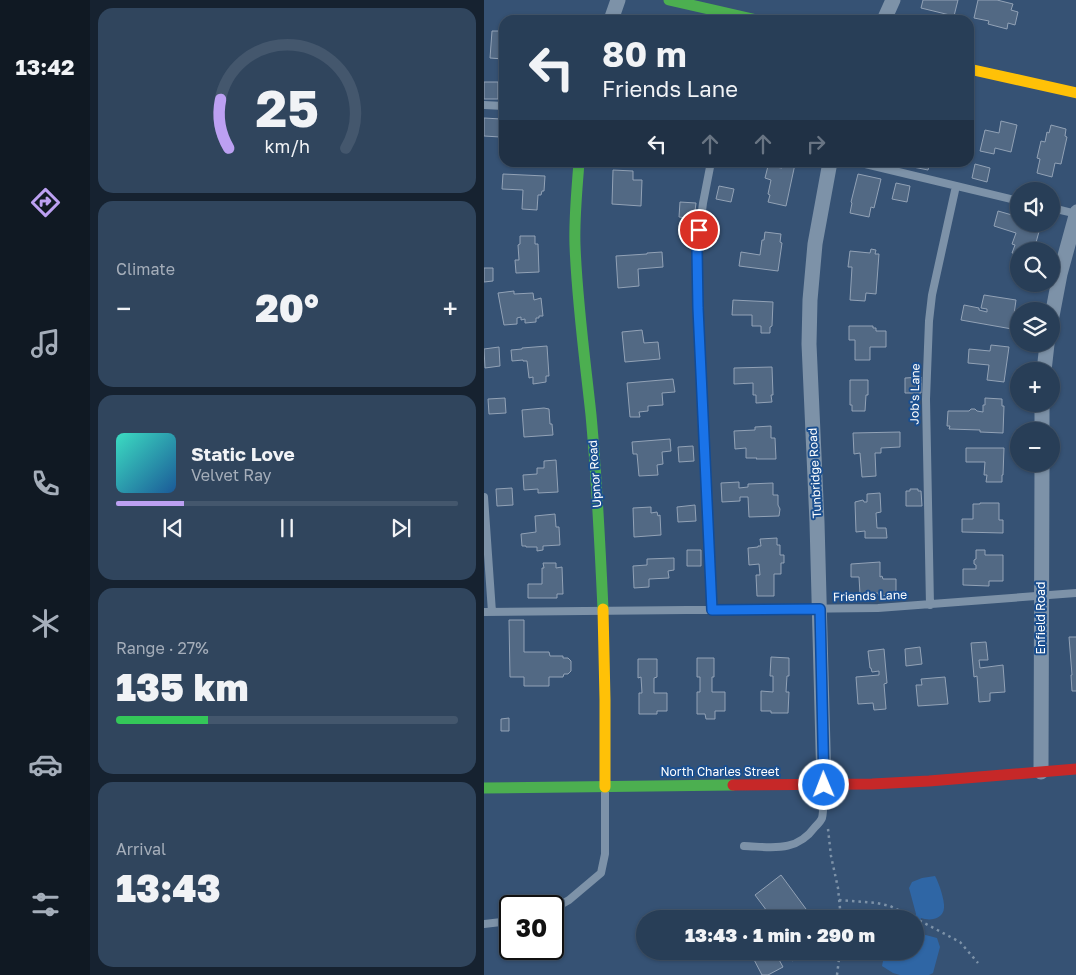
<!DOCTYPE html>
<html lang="en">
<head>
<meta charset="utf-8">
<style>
  :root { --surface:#283e57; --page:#30455d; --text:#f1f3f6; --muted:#a5aeba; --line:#44576d; --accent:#bca0f2 }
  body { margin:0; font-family:"Golos Text",sans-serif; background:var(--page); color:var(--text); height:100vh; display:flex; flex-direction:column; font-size:19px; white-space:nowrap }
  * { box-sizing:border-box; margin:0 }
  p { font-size:16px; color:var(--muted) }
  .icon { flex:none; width:28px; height:28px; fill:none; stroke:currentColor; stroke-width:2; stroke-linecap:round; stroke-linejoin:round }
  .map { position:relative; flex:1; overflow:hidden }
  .sheet { display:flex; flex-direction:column; gap:8px; padding:8px; background:#162230; width:394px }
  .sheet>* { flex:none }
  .banner { position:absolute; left:15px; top:15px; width:475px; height:152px; border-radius:15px; box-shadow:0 1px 4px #0004,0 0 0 1px var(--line); background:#283e57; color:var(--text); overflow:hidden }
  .buttons { position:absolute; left:526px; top:182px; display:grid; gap:10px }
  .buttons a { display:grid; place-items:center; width:50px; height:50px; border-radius:50%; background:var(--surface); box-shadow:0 1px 4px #0004,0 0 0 1px var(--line); font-size:25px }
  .speed { position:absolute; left:15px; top:895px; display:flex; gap:10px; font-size:25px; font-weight:700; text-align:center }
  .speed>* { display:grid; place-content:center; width:65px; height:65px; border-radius:50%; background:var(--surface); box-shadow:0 1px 4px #0004,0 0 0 1px var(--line); line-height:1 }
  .speed .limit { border:2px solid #111; border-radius:8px; background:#fff; color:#111 }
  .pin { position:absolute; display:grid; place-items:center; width:42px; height:42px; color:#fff; margin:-21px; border:2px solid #fff; border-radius:50%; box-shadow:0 1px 5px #0007 }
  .me { position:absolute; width:55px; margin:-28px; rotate:359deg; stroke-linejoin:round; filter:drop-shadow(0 0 4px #0008) }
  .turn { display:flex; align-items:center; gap:18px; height:105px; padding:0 20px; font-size:22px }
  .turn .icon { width:65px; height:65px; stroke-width:2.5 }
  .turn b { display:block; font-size:35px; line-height:42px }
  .lanes { display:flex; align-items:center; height:48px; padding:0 20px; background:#0003; justify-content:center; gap:25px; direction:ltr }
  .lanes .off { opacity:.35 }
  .big { font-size:38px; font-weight:800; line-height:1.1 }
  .sheet .tile { flex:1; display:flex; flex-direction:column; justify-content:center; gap:8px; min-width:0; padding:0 18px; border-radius:15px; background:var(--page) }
  .sheet .dial { align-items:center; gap:0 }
  .dial svg { height:130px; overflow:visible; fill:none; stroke:var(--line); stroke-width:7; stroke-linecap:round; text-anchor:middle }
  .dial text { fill:var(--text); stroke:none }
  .song { display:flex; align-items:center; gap:15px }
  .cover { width:60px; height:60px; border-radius:8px; background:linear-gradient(135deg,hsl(170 70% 55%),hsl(210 70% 35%)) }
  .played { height:5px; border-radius:2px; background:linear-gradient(90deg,var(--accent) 20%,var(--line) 20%) }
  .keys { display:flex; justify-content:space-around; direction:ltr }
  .heat { display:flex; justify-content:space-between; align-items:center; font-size:28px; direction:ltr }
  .charge { height:8px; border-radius:4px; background:linear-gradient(90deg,#34c759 27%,var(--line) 0) }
  .trip { position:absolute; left:152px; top:910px; width:288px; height:50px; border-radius:25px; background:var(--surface); box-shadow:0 1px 4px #0004,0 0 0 1px var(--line); font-weight:800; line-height:50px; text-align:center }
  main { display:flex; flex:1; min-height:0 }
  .dock { display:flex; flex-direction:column; width:90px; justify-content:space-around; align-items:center; background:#101923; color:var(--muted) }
  .dock .icon { width:35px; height:35px }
  .dock .current { color:var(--accent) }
  .dock b { font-size:22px; color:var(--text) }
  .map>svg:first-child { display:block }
  .green { fill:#2f66a5 }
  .building { fill:#526984; stroke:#92a2b6 }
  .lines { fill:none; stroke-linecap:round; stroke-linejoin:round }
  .path { stroke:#7d92a8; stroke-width:2.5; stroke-dasharray:2.5 4; stroke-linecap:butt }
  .lane { stroke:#7d92a8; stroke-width:8 }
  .street { stroke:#7d92a8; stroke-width:15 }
  .fast { stroke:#4caf50; stroke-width:11 }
  .slow { stroke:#ffc107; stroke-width:11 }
  .jam { stroke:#c62828; stroke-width:11 }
  .route-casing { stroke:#114b97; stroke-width:12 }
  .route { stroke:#1a73e8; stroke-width:9 }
  .labels { text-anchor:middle; stroke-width:4; stroke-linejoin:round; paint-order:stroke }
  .street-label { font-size:12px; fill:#fff; stroke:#1b4f8f }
</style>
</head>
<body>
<main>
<nav class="dock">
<b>13:42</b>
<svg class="icon current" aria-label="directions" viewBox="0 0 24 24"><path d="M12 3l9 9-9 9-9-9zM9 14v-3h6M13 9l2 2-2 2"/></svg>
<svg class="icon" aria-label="music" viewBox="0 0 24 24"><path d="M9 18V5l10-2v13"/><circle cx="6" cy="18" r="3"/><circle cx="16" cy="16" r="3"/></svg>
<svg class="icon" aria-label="phone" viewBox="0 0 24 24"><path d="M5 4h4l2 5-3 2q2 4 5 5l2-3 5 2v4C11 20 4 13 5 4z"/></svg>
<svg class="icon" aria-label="climate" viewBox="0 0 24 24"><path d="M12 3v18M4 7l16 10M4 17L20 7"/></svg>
<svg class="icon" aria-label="car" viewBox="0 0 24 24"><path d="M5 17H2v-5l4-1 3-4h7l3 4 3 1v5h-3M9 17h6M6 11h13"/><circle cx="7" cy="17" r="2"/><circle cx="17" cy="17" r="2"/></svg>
<svg class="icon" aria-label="filters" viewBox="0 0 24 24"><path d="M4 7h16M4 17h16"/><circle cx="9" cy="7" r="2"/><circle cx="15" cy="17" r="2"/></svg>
</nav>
<section class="sheet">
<div class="tile dial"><svg viewBox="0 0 100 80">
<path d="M14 69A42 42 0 1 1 86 69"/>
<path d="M14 69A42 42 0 0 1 9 39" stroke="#bca0f2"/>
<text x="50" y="56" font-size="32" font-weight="700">25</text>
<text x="50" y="72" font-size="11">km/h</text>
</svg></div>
<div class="tile"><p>Climate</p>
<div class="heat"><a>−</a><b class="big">20°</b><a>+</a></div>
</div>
<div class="tile">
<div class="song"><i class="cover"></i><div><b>Static Love</b><p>Velvet Ray</p></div></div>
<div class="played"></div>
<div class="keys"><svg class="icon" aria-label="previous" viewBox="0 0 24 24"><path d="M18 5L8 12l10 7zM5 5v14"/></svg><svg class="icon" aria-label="pause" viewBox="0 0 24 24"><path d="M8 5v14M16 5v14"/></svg><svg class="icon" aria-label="next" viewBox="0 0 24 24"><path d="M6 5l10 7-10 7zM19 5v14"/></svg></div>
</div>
<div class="tile"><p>Range · 27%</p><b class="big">135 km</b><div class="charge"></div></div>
<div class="tile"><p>Arrival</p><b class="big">13:43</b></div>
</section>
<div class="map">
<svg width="593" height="975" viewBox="0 0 593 975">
  <rect width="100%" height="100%" fill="#365274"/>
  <path class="green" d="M 451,876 C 455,883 461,901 460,908 C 459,920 445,921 437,918 L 433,928 L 438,934 L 453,938 L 456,947 L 449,973 L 445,975 L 416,975 L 409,973 L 398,966 L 401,951 L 431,951 L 431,919 L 430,919 L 432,914 L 425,888 L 428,882 L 438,878 Z"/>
  <path class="building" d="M 439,0 L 474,0 L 470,16 L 437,8 Z
    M 494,0 L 513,0 L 529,4 L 527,10 L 534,12 L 531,25 L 524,23 L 523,29 L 504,24 L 505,21 L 490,18 Z
    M 19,28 L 20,28 L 20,59 L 6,58 L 8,31 L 19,31 Z
    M 0,82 L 14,82 L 14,99 L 0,99 Z
    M 0,118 L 17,119 L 16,137 L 0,136 Z
    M 517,121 L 533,125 L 527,152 L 511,148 L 510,154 L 496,151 L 501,130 L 515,133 Z
    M 567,125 L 582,129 L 581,136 L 583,137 L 577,164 L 571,163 L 568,177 L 553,173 L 556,159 L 553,158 L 557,141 L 561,142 L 563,132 L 565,133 Z
    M 299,162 L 311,164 L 302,206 L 284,202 L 286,195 L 284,194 L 287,180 L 281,178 L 284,166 L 298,168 Z
    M 430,162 L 446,162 L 444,170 L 429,167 Z
    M 491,164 L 506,168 L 503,182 L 488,178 Z
    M 129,170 L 149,171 L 149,180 L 158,180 L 157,206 L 128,204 Z
    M 19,174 L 61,176 L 60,191 L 58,191 L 57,195 L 54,195 L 53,210 L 38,209 L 39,190 L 18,189 Z
    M 374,174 L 397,179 L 390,208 L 387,207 L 385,217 L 366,213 L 368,203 L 367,202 Z
    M 412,183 L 426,186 L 423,202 L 408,199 Z
    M 235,186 L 250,189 L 247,202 L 232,199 Z
    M 196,202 L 212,203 L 210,219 L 195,217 Z
    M 529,209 L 535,211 L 535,224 L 557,224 L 550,250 L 548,249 L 547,251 L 535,251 L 535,254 L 528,253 L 531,245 L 528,244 L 532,233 L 510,226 L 514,211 L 528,215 Z
    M 281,232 L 297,234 L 296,242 L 298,243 L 294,271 L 255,266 L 257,252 L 276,255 L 278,240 L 280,240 Z
    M 36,236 L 51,236 L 51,244 L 54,244 L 55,272 L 32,273 L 31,260 L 35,260 L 34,245 L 36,244 Z
    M 387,249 L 392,250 L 391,254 L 395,254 L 392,294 L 382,293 L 381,301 L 366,300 L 368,267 L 364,267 L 366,251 L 386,253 Z
    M 178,252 L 179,267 L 154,269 L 155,286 L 134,288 L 132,256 L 163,254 L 163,253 Z
    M 0,268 L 9,268 L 9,281 L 0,282 Z
    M 30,291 L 30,294 L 49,293 L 50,300 L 57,298 L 59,316 L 55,316 L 55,318 L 52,318 L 52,322 L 41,323 L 41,319 L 37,320 L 37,317 L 33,318 L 33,324 L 20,325 L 14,293 Z
    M 500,295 L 532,300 L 528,329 L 477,320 L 480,305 L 495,308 L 495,310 L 503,312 L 503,309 L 497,308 Z
    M 249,300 L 289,302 L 288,326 L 286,327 L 286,333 L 277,333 L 277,326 L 268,326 L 268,315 L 248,315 Z
    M 365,326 L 389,326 L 389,328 L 392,328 L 392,331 L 402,331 L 402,347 L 386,347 L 386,360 L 371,360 L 371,340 L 365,340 Z
    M 158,330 L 160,343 L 174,342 L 176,359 L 141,362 L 138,332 Z
    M 507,345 L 525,347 L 520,382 L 503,380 L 505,365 L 484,363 L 485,349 L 506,351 Z
    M 63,346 L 65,376 L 62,376 L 62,382 L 49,384 L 49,377 L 45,378 L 43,361 L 39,361 L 39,360 L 28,361 L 27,350 L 38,349 L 38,348 Z
    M 15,347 L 16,366 L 1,368 L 0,349 Z
    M 288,367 L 289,395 L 287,395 L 288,402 L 272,403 L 272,395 L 269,395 L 269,383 L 250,384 L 250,368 Z
    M 437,377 L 437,393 L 421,393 L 421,378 Z
    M 189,379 L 191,392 L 178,393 L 179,405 L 164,406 L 164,411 L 155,412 L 156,417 L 146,417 L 143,383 Z
    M 366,380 L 384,380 L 384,395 L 382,395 L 381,411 L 368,411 L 368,405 L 366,405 Z
    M 21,398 L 22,413 L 5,414 L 4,399 Z
    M 501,398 L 518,399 L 518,406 L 520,406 L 519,433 L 496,432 L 496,430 L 465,429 L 466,426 L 463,426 L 464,411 L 485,411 L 487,409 L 491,409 L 493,411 L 499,412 L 499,405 L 501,405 Z
    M 60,408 L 65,409 L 66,424 L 68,424 L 69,435 L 40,437 L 38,410 Z
    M 287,426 L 287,438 L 291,438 L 292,459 L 272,459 L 273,458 L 262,458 L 262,448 L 251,449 L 250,431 L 271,430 L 271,427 Z
    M 416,432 L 416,447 L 397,448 L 397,453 L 391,453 L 392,476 L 378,477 L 376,453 L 370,454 L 369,433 Z
    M 186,439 L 187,451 L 178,452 L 179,464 L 173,465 L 174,475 L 155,476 L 153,454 L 149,454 L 148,442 Z
    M 209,446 L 210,461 L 195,462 L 194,447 Z
    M 482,448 L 520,448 L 519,475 L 518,475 L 518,482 L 502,482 L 503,475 L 500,475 L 501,462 L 482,462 Z
    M 72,460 L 74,492 L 54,493 L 54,489 L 40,490 L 39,475 L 53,474 L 53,468 L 60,468 L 60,461 Z
    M 255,482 L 255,488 L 264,487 L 264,484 L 289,483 L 289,495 L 294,495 L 294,505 L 296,509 L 295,516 L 265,517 L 264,497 L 256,497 L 256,501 L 238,502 L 237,483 Z
    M 28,488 L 29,505 L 13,506 L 12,489 Z
    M 426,489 L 434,489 L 434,491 L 437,491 L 438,506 L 422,506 L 422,491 L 426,491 Z
    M 396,493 L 397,512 L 392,513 L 393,528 L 402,528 L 403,538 L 381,538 L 381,531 L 372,532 L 371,502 L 379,500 L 380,502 L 383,502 L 383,494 Z
    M 496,503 L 515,503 L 515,520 L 519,520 L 519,533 L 478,532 L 478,519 L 489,519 L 489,504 L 496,504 Z
    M 211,505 L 212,521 L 194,522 L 193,507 Z
    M 167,507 L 167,513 L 173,512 L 174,516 L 176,515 L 177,535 L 150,537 L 149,508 Z
    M 71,514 L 72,527 L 75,527 L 76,545 L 59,546 L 59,550 L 53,551 L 53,547 L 42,547 L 42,546 L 38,546 L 37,534 L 52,532 L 51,516 Z
    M 293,538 L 293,545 L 296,545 L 296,555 L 300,555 L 300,563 L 297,563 L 297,574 L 290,574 L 290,596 L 273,596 L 272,575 L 276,575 L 275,564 L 265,565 L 264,548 L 274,547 L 274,546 L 277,546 L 276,539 Z
    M 203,550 L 217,550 L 217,566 L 203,566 Z
    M 492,550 L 501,550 L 501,555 L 519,555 L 519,581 L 505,581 L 505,586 L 479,585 L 479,569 L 492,569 L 492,565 L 490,564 L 490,560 L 492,559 Z
    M 190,558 L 190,570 L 184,571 L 185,578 L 165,579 L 165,587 L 150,588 L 149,566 L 163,565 L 163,559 Z
    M 396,562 L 396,577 L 398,576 L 399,579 L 412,579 L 412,595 L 395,596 L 394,593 L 376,594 L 375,577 L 367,577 L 367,564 Z
    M 59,563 L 72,563 L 72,568 L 78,567 L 79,594 L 73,594 L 73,598 L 44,598 L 44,584 L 58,584 L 58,568 L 60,568 Z
    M 25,620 L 40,620 L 40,652 L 65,652 L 66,656 L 79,656 L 79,658 L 84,658 L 87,661 L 87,671 L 84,674 L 80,674 L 79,677 L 65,677 L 65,686 L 40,686 L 40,677 L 26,677 Z
    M 585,637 L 593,637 L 593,691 L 588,691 L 587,675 L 588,675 Z
    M 502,642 L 504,660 L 495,660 L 496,668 L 519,665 L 521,692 L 506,693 L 506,701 L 495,702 L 493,676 L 490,677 L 487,643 Z
    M 436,647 L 438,664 L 422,666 L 421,649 Z
    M 400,649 L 403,683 L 400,684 L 402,709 L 390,710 L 389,703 L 374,704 L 372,677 L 395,675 L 395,671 L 388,672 L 387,668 L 386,668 L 384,651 Z
    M 287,657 L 305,658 L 305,676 L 303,676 L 302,692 L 305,692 L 304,713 L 287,713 L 287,711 L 277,711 L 277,691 L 289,692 L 289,676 L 286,676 Z
    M 213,658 L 230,658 L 230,677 L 228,677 L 228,692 L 241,692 L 241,711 L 231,711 L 231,719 L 222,719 L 221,714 L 213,714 L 213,692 L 216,692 L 216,677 L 213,677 Z
    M 154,659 L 173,659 L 173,677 L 170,678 L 170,693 L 183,693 L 183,711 L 173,711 L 173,714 L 155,714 L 155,693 L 158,693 L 157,677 L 154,678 Z
    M 461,677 L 464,704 L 434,706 L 432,685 L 438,685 L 437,679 Z
    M 25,718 L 25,731 L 17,731 L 17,719 Z
    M 297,875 L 322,909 L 309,919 L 289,919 L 271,895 Z
    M 281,909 L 289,919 L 268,919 Z
    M 267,951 L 300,951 L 293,956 L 299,967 L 284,975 L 278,975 L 266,952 Z
    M 300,951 L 323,951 L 308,961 Z"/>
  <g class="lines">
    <path class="path" d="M 344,829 L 347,856 L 354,888 L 357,919
      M 355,900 L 393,903 L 406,906 L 425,915 L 476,942 L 494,963
      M 353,975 L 356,951"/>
    <path class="lane" d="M 0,105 L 20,106
      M 227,162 L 219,203 L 213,250 L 214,308 L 218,410 L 228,610
      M 373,162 L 535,201
      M 568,208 L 593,214
      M 0,497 L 8,612
      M 446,605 L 442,399 L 445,321 L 448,295 L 472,186
      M 0,612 L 394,608 L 593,593
      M 260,846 C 288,847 312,853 331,827 C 333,825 337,821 338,818 C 340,811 339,795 340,787
      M 69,909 L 85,900 L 117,873 L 121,854 L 121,789
      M 0,924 L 26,921"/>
    <path class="street" d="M 127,20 L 134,0
      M 400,20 L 409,0
      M 568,316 L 576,274 L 593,212
      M 560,371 L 563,344
      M 558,431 L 558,404
      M 557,772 L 558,464
      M 340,785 L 333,522 L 325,344 L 326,300 L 331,244 L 346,162"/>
    <path class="fast" d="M 185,0 L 273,20
      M 95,162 C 93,190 90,218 91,245 C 93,302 101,359 107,415 C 113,480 116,544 119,609
      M 0,788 L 249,785"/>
    <path class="slow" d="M 485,69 L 593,93
      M 119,609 L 121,700 L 121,787"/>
    <path class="jam" d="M 249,785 L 388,784 L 445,781 L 593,769"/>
  </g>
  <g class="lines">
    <defs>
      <path id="route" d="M 215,230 L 213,250 L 214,308 L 228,610 L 336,609 L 340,785"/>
    </defs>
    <use href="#route" class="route-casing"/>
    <use href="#route" class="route"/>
  </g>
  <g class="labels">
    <g class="street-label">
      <text transform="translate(431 394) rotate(-89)" y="4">Job's Lane</text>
      <text transform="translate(331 473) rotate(-93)" y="4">Tunbridge Road</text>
      <text transform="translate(111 474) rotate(-94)" y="4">Upnor Road</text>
      <text transform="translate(386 596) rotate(-2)" y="4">Friends Lane</text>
      <text transform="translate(557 618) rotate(-90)" y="4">Enfield Road</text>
      <text x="236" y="776">North Charles Street</text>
    </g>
  </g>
</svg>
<div class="buttons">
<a><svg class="icon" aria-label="sound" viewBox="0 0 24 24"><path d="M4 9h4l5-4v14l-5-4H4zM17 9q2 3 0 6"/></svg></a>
<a><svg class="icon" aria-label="search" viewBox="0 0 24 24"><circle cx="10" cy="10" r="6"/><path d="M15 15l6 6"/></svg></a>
<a><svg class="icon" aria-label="layers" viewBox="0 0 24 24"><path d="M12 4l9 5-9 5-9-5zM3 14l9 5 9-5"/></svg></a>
<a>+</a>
<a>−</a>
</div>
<div class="speed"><div class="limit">30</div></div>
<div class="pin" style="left:215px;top:230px;background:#d93025"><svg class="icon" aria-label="arrive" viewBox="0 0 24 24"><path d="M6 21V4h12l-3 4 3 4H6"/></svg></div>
<svg class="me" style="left:340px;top:785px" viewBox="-20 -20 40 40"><circle r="17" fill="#1a73e8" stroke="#fff" stroke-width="3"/><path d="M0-11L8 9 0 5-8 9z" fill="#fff"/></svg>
<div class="trip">13:43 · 1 min · 290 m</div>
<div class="banner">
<div class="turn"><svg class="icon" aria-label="left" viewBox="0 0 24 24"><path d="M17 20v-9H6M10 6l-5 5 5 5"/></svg><div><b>80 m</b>Friends Lane</div></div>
<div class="lanes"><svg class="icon" aria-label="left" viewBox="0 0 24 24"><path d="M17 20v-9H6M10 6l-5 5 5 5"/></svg><svg class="icon off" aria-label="ahead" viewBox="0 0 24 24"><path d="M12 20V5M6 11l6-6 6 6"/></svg><svg class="icon off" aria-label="ahead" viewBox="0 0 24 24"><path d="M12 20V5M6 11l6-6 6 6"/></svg><svg class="icon off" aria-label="right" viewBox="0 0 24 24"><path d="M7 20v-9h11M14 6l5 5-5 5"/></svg></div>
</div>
</div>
</main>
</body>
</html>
